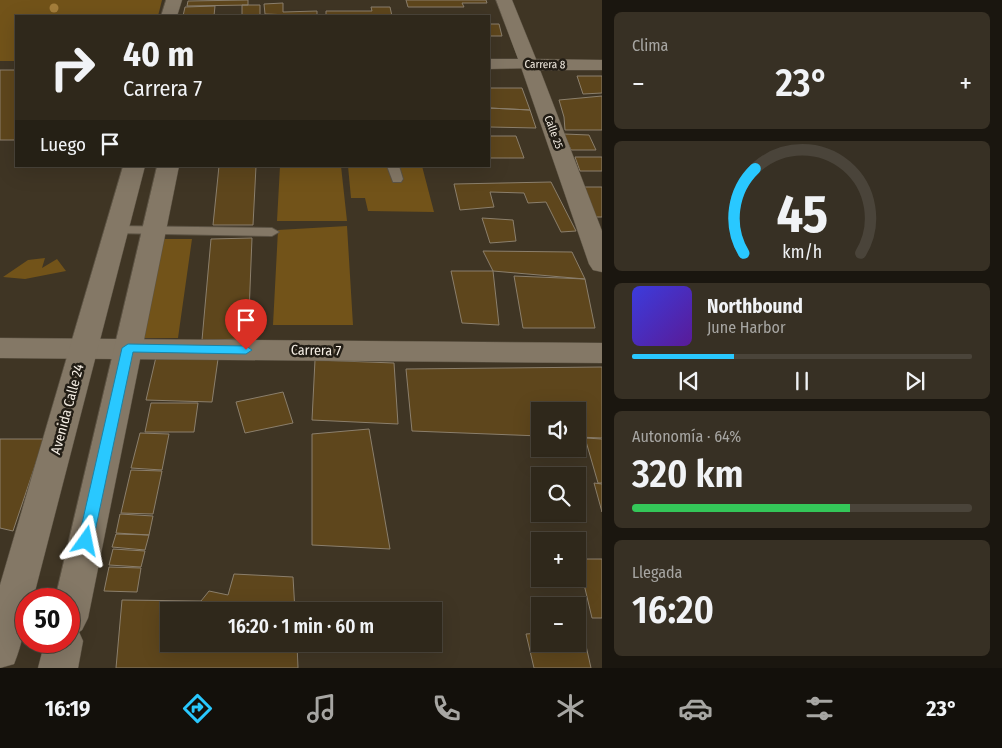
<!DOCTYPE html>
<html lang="es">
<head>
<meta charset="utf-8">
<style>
  :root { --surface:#2f281b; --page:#373024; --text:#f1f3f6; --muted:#a7a6a3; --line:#4a443a; --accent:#29c8ff }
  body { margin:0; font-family:"Fira Sans Condensed",sans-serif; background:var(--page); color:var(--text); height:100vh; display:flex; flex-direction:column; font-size:19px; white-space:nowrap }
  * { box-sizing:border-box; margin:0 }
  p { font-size:16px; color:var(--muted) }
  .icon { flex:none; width:28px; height:28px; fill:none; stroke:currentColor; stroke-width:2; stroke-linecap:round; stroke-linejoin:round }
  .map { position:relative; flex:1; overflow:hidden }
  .side { display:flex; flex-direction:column; gap:12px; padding:12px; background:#1a160f; width:400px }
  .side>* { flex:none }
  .top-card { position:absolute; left:15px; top:15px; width:475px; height:152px; border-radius:0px; box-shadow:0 5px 20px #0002,0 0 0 1px var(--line); background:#2f281b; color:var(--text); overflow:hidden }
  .buttons { position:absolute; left:531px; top:402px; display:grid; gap:10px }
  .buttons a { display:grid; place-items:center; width:55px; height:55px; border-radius:0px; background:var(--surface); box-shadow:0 5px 20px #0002,0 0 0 1px var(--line); font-size:25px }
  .speed { position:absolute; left:15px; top:588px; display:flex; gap:10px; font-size:25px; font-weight:700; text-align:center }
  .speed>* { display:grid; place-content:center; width:65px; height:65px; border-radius:50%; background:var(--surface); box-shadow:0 5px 20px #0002,0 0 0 1px var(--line); line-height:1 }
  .speed .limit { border:8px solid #d22; background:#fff; color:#111 }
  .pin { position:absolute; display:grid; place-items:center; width:42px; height:42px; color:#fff; margin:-51px -21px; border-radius:50% 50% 50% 0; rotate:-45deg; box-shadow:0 0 5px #0007 }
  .pin .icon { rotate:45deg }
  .me { position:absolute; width:55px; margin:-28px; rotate:12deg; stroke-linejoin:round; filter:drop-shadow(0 0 4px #0008) }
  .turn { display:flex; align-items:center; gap:18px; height:105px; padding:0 25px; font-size:22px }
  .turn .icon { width:65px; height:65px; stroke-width:2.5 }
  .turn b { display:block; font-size:35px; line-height:42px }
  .then { display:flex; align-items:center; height:48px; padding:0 25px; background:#0003; gap:10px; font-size:19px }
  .big { font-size:38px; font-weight:600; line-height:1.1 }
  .side .card { flex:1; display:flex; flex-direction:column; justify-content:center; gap:8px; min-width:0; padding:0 18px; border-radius:8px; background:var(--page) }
  .side .dial { align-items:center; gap:0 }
  .dial svg { height:130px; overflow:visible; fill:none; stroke:var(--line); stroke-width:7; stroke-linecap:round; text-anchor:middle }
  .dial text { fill:var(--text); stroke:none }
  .song { display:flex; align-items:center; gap:15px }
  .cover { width:60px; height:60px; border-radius:8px; background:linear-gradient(135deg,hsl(240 70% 55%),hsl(270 70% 35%)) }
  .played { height:5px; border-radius:2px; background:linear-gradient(90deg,var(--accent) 30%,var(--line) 30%) }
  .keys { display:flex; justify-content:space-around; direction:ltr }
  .heat { display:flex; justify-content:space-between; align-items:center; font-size:28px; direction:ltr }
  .charge { height:8px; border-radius:4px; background:linear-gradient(90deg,#34c759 64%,var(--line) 0) }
  .trip { position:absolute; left:160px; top:602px; width:282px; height:50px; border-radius:0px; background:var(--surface); box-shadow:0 5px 20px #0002,0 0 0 1px var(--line); font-weight:600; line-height:50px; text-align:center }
  .menu { display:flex; height:80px; justify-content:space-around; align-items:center; background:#13100b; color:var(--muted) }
  .menu .icon { width:35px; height:35px }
  .menu .active { color:var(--accent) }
  .menu b { font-size:22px; color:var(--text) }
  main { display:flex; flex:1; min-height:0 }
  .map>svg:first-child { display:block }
  .green { fill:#725319 }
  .building { fill:#5e461c; stroke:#8b7f6c }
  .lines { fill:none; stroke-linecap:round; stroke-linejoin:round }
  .lane-casing { stroke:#5c5344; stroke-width:2 }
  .street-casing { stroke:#5c5344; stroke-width:1 }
  .secondary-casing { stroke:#5c5344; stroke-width:1 }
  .lane { fill:#847866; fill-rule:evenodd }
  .street { fill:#847866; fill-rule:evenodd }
  .secondary { fill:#847866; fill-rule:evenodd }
  .tree { fill:#a47e3b }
  .route { fill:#29c8ff; stroke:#1b82a6 }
  .labels { text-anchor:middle; stroke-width:5; stroke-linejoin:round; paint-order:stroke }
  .far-street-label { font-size:11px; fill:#f6efe5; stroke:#221d15 }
  .street-label { font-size:14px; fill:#f6efe5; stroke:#221d15 }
</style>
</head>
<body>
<main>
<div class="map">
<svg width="602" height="668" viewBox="0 0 602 668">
  <rect width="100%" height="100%" fill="#3f3524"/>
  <path class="green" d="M 0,0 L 162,0 L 158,16 L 16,16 L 16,61 L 0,61 Z
    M 280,166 L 341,166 L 347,221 L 277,221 Z
    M 348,166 L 422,166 L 434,212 L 368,211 L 365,198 L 351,198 Z
    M 347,226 L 353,325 L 273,325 L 278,230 Z
    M 157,239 L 192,239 L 178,338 L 137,338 Z
    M 45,258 L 42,268 L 57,259 L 66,271 L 25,279 L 3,277 L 28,260 Z"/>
  <path class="building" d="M 248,0 L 248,5 L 187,6 L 188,1 Z
    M 406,0 L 486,0 L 487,3 L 462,3 L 464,7 L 408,7 Z
    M 283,3 L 283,12 L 317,11 L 317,16 L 265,14 L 264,4 Z
    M 242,5 L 260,5 L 260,16 L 242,16 Z
    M 215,6 L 214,16 L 183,16 L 185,7 Z
    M 371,7 L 390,7 L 392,16 L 326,16 L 326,11 L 372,11 Z
    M 489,24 L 499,24 L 502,36 L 489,36 Z
    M 0,70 L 16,70 L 16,140 L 0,140 Z
    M 577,76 L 602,76 L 602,93 L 583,94 Z
    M 489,88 L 522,88 L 530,110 L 489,108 Z
    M 602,96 L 602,130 L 565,130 L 564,117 L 559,100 Z
    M 489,108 L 530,110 L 536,128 L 489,127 Z
    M 564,134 L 589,135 L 596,150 L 571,150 Z
    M 489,136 L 516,136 L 524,158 L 489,158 Z
    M 575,157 L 602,157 L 602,171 L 580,171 Z
    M 219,166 L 256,166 L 253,225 L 213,225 Z
    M 551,182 L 576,231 L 561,232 L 546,202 L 528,203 L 524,193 L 490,192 L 494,207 L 460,210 L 454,184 Z
    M 585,187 L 602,187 L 602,217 L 592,217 Z
    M 482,218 L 513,220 L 516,241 L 490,243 Z
    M 252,238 L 248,339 L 202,340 L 211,239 Z
    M 483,251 L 572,252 L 585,279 L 493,271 Z
    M 451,271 L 493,271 L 499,325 L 462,323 Z
    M 514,276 L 585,279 L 595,328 L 523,328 Z
    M 156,357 L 218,359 L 212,402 L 146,400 Z
    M 315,360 L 394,363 L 398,424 L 312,420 Z
    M 602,367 L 602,438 L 578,437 L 578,411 L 540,411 L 540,436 L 412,431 L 406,369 Z
    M 283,392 L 293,423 L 245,433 L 236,402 Z
    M 151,403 L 198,403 L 194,432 L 145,432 Z
    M 369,429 L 390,549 L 312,545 L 312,434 Z
    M 140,433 L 169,434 L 162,470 L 131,468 Z
    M 585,438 L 602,439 L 602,483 L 598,483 Z
    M 0,439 L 44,439 L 13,531 L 0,528 Z
    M 131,470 L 162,471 L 153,514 L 121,513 Z
    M 594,483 L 602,484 L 602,512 Z
    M 120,514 L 153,516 L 149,535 L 116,533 Z
    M 116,534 L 149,535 L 145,550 L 112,547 Z
    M 113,549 L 145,551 L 141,567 L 109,565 Z
    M 578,559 L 602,559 L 602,618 L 592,618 Z
    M 109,567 L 141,568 L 137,592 L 104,591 Z
    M 234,574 L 293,577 L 295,611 L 169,611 L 169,644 L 297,644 L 298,668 L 116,668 L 122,600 L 201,601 L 209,591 L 228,595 Z
    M 578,628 L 582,628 L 591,668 L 534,668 L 526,634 L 540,633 L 540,644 L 578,644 Z"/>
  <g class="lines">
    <defs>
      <path id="lane" d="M 387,166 L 399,166 L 403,179 L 401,182 L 393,182 Z
        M 116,226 L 272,228 L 279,232 L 272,236 L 111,233 L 109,230 Z"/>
      <path id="street" d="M 529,59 L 602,60 L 602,70 L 540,70 L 602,231 L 602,272 L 593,270 L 589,264 L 520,64 L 523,60 Z
        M 0,338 L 602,343 L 602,363 L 0,358 Z"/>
      <path id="secondary" d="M 166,0 L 182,0 L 177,16 L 161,16 Z
        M 496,0 L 512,0 L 538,64 L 535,68 L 489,69 L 489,59 L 518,59 Z
        M 123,166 L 145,166 L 33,599 L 26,599 C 26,622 23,642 14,664 L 0,668 L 0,585 Z
        M 157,166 L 179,166 L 88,618 L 82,630 L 79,632 L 83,641 L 78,668 L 38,668 L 45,641 L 69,641 L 69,599 L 55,599 Z"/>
    </defs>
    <use href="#lane" class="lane-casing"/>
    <use href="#street" class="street-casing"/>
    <use href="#secondary" class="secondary-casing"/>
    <use href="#lane" class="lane"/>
    <use href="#street" class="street"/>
    <use href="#secondary" class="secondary"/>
  </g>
  <circle class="tree" cx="54" cy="8" r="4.5"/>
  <path class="route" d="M 128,344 L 246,346 L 252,350 L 246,354 L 133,352 L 93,541 L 91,545 L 86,547 L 81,545 L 78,541 L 122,348 Z"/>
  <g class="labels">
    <g class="far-street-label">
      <text transform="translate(545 64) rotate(1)" y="4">Carrera 8</text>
      <text transform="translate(554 132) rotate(70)" y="4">Calle 25</text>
    </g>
    <g class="street-label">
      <text transform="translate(316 350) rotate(1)" y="5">Carrera 7</text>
      <text transform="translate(67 409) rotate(-75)" y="5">Avenida Calle 24</text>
    </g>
  </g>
</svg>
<div class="buttons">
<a><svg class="icon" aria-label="sound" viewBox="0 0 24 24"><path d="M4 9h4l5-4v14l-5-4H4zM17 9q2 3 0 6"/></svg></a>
<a><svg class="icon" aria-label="search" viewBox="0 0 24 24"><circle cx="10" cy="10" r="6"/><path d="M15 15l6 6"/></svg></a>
<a>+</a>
<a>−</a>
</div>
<div class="speed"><div class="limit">50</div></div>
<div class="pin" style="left:246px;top:350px;background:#d93025"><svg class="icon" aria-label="arrive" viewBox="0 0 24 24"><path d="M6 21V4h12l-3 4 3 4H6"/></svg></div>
<svg class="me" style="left:86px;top:541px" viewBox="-20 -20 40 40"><path d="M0-17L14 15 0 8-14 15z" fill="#29c8ff" stroke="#fff" stroke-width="4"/></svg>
<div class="trip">16:20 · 1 min · 60 m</div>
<div class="top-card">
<div class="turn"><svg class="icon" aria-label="right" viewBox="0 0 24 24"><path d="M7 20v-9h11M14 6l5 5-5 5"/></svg><div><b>40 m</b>Carrera 7</div></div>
<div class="then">Luego<svg class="icon" aria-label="arrive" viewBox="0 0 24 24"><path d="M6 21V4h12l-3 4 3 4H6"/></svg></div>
</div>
</div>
<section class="side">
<div class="card"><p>Clima</p>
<div class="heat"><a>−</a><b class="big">23°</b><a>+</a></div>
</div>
<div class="card dial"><svg viewBox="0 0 100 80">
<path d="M14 69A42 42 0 1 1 86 69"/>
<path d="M14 69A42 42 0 0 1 21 17" stroke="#29c8ff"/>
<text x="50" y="56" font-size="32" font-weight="700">45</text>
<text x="50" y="72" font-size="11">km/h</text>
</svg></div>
<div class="card">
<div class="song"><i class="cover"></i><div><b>Northbound</b><p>June Harbor</p></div></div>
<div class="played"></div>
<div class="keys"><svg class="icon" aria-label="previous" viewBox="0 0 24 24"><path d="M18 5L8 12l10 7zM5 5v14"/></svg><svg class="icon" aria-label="pause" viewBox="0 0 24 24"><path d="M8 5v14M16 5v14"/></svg><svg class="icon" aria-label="next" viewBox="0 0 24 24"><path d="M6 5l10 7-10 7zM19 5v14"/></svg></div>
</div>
<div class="card"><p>Autonomía · 64%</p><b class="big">320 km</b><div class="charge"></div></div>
<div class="card"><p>Llegada</p><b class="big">16:20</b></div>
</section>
</main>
<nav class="menu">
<b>16:19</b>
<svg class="icon active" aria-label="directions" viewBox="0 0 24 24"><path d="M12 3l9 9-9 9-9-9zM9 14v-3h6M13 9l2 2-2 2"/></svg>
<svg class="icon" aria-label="music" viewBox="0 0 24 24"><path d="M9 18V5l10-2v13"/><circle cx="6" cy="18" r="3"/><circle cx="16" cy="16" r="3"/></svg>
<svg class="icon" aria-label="phone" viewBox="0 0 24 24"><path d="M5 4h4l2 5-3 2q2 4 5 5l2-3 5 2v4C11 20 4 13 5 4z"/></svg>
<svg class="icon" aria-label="climate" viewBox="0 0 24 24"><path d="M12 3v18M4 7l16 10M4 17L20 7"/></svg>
<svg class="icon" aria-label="car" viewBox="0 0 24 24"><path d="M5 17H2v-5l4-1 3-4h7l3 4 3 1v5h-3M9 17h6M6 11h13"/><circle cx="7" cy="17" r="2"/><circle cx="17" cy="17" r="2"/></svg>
<svg class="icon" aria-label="filters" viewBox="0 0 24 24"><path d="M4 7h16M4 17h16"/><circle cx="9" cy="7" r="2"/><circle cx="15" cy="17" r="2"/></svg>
<b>23°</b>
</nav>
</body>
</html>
